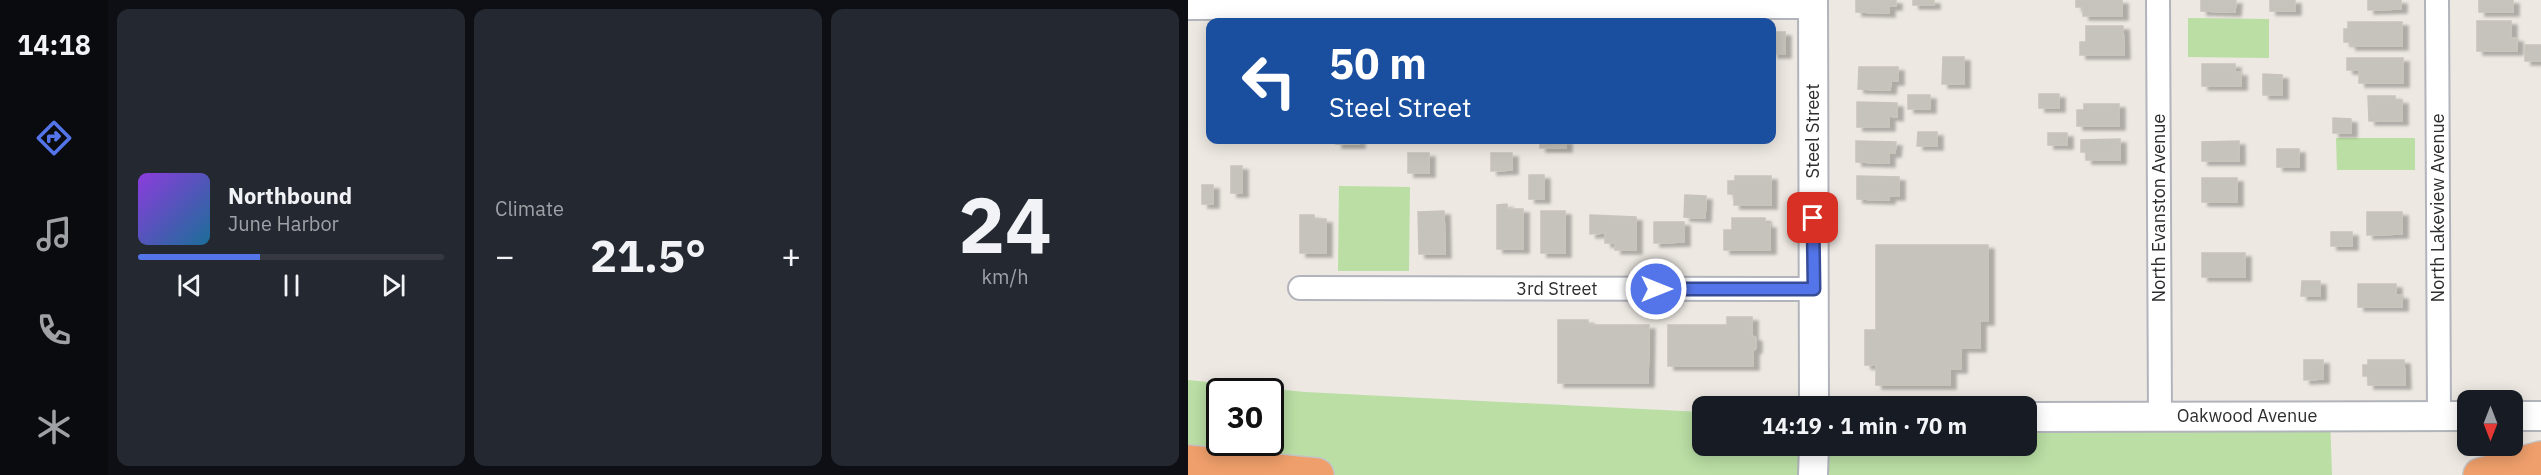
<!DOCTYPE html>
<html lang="en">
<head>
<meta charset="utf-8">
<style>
  :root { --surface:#171b24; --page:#242831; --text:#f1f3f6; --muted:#9ea1a6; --line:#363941; --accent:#5375e9 }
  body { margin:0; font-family:"IBM Plex Sans",sans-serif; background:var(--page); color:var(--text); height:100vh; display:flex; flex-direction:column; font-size:22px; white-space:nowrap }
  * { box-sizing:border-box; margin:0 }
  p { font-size:20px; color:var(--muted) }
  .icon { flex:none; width:33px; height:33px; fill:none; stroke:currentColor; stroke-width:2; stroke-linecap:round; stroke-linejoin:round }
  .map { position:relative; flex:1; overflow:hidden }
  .side { display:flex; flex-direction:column; gap:9px; padding:9px; background:#0d0f14; width:1080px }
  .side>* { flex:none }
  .banner { position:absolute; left:18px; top:18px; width:570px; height:126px; border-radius:12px; box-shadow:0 3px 15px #0003; background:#1a4fa0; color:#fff; overflow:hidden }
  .needle { width:39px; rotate:180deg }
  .tools { position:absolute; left:1269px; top:390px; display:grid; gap:12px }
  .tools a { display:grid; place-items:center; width:66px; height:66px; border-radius:12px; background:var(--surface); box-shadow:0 3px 15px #0003; font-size:30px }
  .speed { position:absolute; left:18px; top:378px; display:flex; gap:12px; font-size:30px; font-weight:700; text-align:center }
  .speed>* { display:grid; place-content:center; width:78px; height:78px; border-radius:50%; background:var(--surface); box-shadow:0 3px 15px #0003; line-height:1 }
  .speed .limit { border:3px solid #111; border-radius:9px; background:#fff; color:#111 }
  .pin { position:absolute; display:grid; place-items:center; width:51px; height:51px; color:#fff; margin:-26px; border-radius:12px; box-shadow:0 3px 9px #0006 }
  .me { position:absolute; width:66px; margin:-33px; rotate:90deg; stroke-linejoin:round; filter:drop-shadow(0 0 4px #0008) }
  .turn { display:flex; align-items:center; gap:21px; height:126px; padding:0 24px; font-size:27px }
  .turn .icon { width:78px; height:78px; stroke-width:2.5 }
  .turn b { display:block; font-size:42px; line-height:51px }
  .big { font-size:45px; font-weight:800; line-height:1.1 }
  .side .widget { flex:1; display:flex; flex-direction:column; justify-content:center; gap:9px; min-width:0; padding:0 21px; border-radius:12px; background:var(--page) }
  .side .dial { align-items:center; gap:0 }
  .dial b { font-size:78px; line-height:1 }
  .song { display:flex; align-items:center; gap:18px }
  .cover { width:72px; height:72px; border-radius:9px; background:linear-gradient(135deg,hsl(270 70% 55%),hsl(200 70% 35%)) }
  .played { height:6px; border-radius:3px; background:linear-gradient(90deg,var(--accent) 40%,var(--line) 40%) }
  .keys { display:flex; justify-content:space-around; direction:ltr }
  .heat { display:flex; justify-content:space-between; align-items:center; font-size:33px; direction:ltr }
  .side .tiles { flex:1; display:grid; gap:9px; grid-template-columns:repeat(3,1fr) }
  .trip { position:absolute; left:504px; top:396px; width:345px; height:60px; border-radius:12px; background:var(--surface); box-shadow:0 3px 15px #0003; font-weight:800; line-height:60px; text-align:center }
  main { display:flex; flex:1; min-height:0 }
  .dock { display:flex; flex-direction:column; width:108px; justify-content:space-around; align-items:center; background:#090b0e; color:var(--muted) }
  .dock .icon { width:42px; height:42px }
  .dock .on { color:var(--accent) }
  .dock b { font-size:27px; color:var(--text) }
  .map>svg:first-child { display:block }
  .green { fill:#badea4; fill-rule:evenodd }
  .building { fill:#c6c3bd; stroke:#c9c4bb; stroke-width:1.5; filter:url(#shadow) }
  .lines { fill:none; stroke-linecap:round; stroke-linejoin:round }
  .minor-casing { stroke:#b2b4bc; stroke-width:26 }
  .tertiary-casing { stroke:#b2b4bc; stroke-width:32 }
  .motorway-casing { stroke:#c4c4c4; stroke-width:36 }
  .minor { stroke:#fff; stroke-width:22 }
  .tertiary { stroke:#fff; stroke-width:28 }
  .motorway { stroke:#ef9f6b; stroke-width:33 }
  .route-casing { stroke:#364c97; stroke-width:15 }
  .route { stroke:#5375e9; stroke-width:10 }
  .labels { text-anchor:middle; stroke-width:4.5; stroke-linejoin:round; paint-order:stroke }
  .street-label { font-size:18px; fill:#2e2e2e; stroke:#fff }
</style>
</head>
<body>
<main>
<nav class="dock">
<b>14:18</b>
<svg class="icon on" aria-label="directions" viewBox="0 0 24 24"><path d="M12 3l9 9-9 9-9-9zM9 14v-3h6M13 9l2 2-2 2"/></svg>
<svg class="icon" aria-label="music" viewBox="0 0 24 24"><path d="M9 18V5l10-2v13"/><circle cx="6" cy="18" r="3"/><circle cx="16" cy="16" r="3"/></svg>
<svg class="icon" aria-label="phone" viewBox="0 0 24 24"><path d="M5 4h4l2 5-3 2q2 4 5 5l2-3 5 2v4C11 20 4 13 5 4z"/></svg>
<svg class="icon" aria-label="climate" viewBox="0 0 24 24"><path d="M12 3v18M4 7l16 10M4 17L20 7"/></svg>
</nav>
<section class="side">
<div class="tiles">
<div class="widget">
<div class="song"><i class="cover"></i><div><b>Northbound</b><p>June Harbor</p></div></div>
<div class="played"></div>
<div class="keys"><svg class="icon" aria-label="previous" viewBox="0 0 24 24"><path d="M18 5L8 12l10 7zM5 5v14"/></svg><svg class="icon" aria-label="pause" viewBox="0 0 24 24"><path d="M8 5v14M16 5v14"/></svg><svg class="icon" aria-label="next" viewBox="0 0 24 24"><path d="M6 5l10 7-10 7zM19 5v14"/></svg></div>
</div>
<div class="widget"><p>Climate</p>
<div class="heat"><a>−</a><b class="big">21.5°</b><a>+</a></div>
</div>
<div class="widget dial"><b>24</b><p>km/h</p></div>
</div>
</section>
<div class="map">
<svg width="1353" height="475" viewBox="0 0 1353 475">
  <defs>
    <filter id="shadow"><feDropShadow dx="6" dy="4" stdDeviation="1.5" flood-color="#0004"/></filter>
  </defs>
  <rect width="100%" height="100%" fill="#ede8e2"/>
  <path class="green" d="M 1000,18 L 1081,19 L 1081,58 L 1000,57 Z
    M 1148,138 L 1227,138 L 1227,170 L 1149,170 Z
    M 151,186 L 222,187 L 221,271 L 150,271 Z
    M 0,380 L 117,392 L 514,412 L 514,446 L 838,446 L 839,417 L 1142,416 L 1144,475 L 122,475 L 0,462 ZM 32,392 L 82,392 L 82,442 L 32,442 Z"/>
  <path class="building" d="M 668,0 L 708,0 L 708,6 L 701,6 L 701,13 L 668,12 Z
    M 725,0 L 746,0 L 746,5 L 725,5 Z
    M 888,0 L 934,0 L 934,16 L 895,16 L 895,7 L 888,7 Z
    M 1013,0 L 1048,0 L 1047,12 L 1013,11 Z
    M 1082,0 L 1107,0 L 1107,11 L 1082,11 Z
    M 1180,0 L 1213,0 L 1213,9 L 1180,10 Z
    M 1291,0 L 1325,0 L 1325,12 L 1291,12 Z
    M 1289,21 L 1323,21 L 1323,38 L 1329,38 L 1329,51 L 1289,51 Z
    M 1160,22 L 1214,22 L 1214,46 L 1162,46 L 1162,42 L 1156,42 L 1156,29 L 1160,29 Z
    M 898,26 L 935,26 L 936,55 L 892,55 L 892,42 L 898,42 Z
    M 584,32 L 597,32 L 597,54 L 584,54 Z
    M 1337,45 L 1353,45 L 1353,61 L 1337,61 Z
    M 755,57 L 776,57 L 776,84 L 754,84 Z
    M 1159,58 L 1215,58 L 1215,83 L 1171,83 L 1171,70 L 1159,70 Z
    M 1014,64 L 1047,64 L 1047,72 L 1053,72 L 1053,86 L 1014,86 Z
    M 671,67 L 710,67 L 710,81 L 703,81 L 702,90 L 670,89 Z
    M 1075,74 L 1094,75 L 1094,95 L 1075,95 Z
    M 851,94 L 871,94 L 871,108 L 851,108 Z
    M 720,95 L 742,95 L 742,109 L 720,109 Z
    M 1180,96 L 1207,96 L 1207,100 L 1214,100 L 1214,121 L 1181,121 Z
    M 669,102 L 709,103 L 709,117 L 701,116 L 701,127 L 669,127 Z
    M 896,104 L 931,104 L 931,126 L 889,126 L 889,110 L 896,110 Z
    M 1145,118 L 1163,119 L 1163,133 L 1145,133 Z
    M 730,132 L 749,132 L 749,146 L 729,146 Z
    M 860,133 L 879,133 L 879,145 L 860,145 Z
    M 932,139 L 932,160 L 898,160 L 898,152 L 893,152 L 893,140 Z
    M 148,140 L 171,140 L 171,144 L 148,144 Z
    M 352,140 L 378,140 L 378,148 L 352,148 Z
    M 668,141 L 708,142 L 707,153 L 701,153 L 701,163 L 668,162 Z
    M 1051,141 L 1051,161 L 1014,161 L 1014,142 Z
    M 1089,149 L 1111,149 L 1111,167 L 1089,167 Z
    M 220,153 L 241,153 L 241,173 L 220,173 Z
    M 303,153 L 324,153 L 324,170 L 303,171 Z
    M 43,166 L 54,166 L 54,193 L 43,193 Z
    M 341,175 L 356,175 L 356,199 L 341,199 Z
    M 547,176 L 583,176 L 583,205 L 546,205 L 546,194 L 540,194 L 540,181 L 547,181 Z
    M 669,176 L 711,177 L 711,196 L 701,196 L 701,200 L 669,199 Z
    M 1014,178 L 1049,178 L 1049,202 L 1014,202 Z
    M 14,185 L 25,185 L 25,204 L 14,204 Z
    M 497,195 L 518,196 L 517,218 L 496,217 Z
    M 319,204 L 319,209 L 335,209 L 335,249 L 309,249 L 309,205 Z
    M 256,211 L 257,254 L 231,254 L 230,212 Z
    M 353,211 L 377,211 L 377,253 L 353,253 Z
    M 1179,212 L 1214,212 L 1214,234 L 1179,235 Z
    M 112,215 L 126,215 L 126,219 L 138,219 L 138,253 L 112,253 Z
    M 402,215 L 448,217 L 448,250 L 427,250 L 427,243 L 417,243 L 417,233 L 402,234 Z
    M 544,218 L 577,218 L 577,224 L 582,224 L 582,250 L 536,250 L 536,230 L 544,230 Z
    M 466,222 L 496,222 L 496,242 L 466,243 Z
    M 1143,232 L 1164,232 L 1164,246 L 1143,246 Z
    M 688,245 L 800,245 L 800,321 L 792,321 L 792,348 L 773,348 L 773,369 L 762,369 L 762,385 L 688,385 L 688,365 L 677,365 L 677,330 L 688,330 Z
    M 1014,253 L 1057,253 L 1057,277 L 1014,277 Z
    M 1114,281 L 1132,281 L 1132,296 L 1113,296 Z
    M 1170,284 L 1208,284 L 1208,295 L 1214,295 L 1214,307 L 1170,307 Z
    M 539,317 L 564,317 L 564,336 L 568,338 L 568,348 L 565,351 L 565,366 L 480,366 L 480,325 L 539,325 Z
    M 370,320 L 400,320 L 400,325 L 461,325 L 460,383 L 370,383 Z
    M 1116,360 L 1135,360 L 1135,379 L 1116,380 Z
    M 1180,360 L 1216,360 L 1217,385 L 1180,385 L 1180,376 L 1175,376 L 1175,365 L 1180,365 Z"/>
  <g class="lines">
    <defs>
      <path id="minor" d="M 970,0 L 972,416
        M 1249,0 L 1251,416
        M 0,8 L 625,7
        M 112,288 L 626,289"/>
      <path id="tertiary" d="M 625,0 L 626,406
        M 1324,416 L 1353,416
        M 838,417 L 1280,416
        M 625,475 L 626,446"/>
      <path id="motorway" d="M 0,462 L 129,475
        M 1292,475 L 1353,458"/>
    </defs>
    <use href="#minor" class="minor-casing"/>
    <use href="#tertiary" class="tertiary-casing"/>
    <use href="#motorway" class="motorway-casing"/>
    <use href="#minor" class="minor"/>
    <use href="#tertiary" class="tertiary"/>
    <use href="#motorway" class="motorway"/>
  </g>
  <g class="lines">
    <defs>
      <path id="route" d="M 468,289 L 626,289 L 625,218"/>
    </defs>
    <use href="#route" class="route-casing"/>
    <use href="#route" class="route"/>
  </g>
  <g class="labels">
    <g class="street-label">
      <text transform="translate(625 131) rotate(-90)" y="6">Steel Street</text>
      <text transform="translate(971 208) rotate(-90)" y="6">North Evanston Avenue</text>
      <text transform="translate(1250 208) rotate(-90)" y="6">North Lakeview Avenue</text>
      <text x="369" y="295">3rd Street</text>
      <text x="1059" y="422">Oakwood Avenue</text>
    </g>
  </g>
</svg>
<div class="tools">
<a><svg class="needle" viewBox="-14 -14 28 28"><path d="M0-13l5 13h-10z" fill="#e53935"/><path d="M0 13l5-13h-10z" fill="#9ea1a6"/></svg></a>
</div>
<div class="speed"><div class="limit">30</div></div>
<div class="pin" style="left:625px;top:218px;background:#d93025"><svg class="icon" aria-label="arrive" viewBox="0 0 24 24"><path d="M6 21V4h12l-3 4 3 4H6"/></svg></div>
<svg class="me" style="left:468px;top:289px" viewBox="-20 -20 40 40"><circle r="17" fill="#5375e9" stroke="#fff" stroke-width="3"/><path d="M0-11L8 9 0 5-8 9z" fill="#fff"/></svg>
<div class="trip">14:19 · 1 min · 70 m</div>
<div class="banner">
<div class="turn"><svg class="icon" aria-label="left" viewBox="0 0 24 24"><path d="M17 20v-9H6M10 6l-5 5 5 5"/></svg><div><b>50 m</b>Steel Street</div></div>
</div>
</div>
</main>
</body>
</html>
